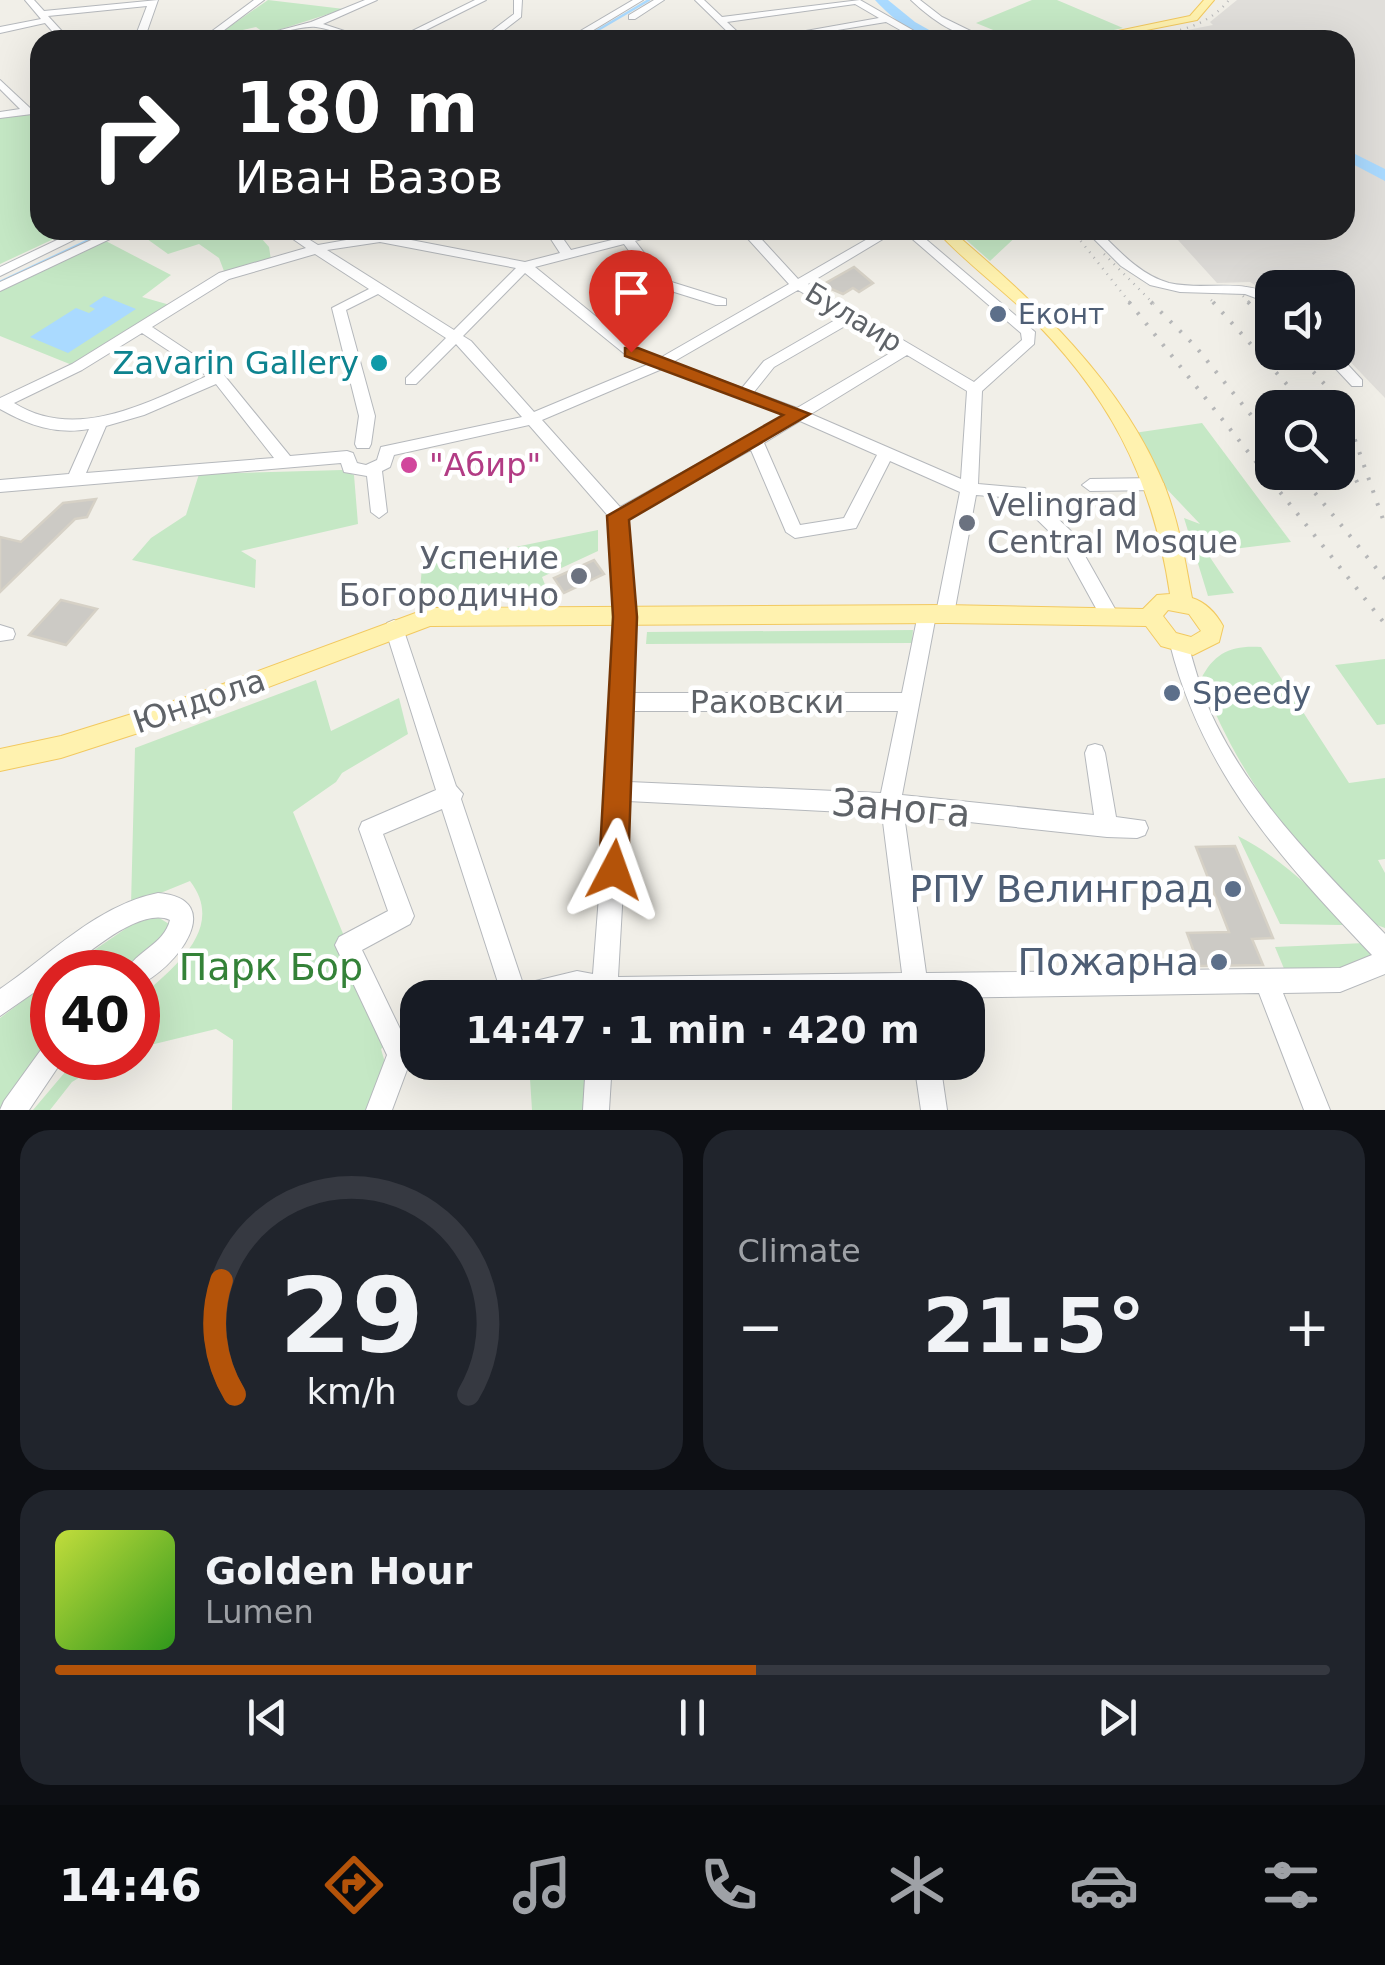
<!DOCTYPE html>
<html lang="en">
<head>
<meta charset="utf-8">
<style>
  :root { --surface:#171b24; --page:#20242c; --text:#f1f3f6; --muted:#9ea1a6; --line:#363941; --accent:#b45309 }
  body { margin:0; font-family:"DejaVu Sans",sans-serif; background:var(--page); color:var(--text); height:100vh; display:flex; flex-direction:column; font-size:38px; white-space:nowrap }
  * { box-sizing:border-box; margin:0 }
  p { font-size:32px; color:var(--muted) }
  .icon { flex:none; width:55px; height:55px; fill:none; stroke:currentColor; stroke-width:2; stroke-linecap:round; stroke-linejoin:round }
  .map { position:relative; height:1110px; overflow:hidden }
  .details { display:flex; flex-direction:column; gap:20px; padding:20px; background:#0d0f14; flex:1 }
  .details>* { flex:none }
  .top-card { position:absolute; left:30px; top:30px; width:1325px; height:210px; border-radius:30px; box-shadow:0 10px 40px #0002; background:#202124; color:#fff; overflow:hidden }
  .controls { position:absolute; left:1255px; top:270px; display:grid; gap:20px }
  .controls a { display:grid; place-items:center; width:100px; height:100px; border-radius:20px; background:var(--surface); box-shadow:0 10px 40px #0002; font-size:50px }
  .speed { position:absolute; left:30px; top:950px; display:flex; gap:20px; font-size:50px; font-weight:700; text-align:center }
  .speed>* { display:grid; place-content:center; width:130px; height:130px; border-radius:50%; background:var(--surface); box-shadow:0 10px 40px #0002; line-height:1 }
  .speed .limit { border:15px solid #d22; background:#fff; color:#111 }
  .pin { position:absolute; display:grid; place-items:center; width:85px; height:85px; color:#fff; margin:-102px -42px; border-radius:50% 50% 50% 0; rotate:-45deg; box-shadow:0 0 10px #0007 }
  .pin .icon { rotate:45deg }
  .me { position:absolute; width:110px; margin:-55px; rotate:4deg; stroke-linejoin:round; filter:drop-shadow(0 0 8px #0008) }
  .turn { display:flex; align-items:center; gap:35px; height:210px; padding:0 40px; font-size:45px }
  .turn .icon { width:130px; height:130px; stroke-width:2.5 }
  .turn b { display:block; font-size:70px; line-height:85px }
  .big { font-size:75px; font-weight:800; line-height:1.1 }
  .details .card { flex:1; display:flex; flex-direction:column; justify-content:center; gap:15px; min-width:0; padding:0 35px; border-radius:30px; background:var(--page) }
  .details .dial { align-items:center; gap:0 }
  .dial svg { height:260px; overflow:visible; fill:none; stroke:var(--line); stroke-width:7; stroke-linecap:round; text-anchor:middle }
  .dial text { fill:var(--text); stroke:none }
  .song { display:flex; align-items:center; gap:30px }
  .cover { width:120px; height:120px; border-radius:15px; background:linear-gradient(135deg,hsl(70 70% 55%),hsl(110 70% 35%)) }
  .played { height:10px; border-radius:5px; background:linear-gradient(90deg,var(--accent) 55%,var(--line) 55%) }
  .keys { display:flex; justify-content:space-around; direction:ltr }
  .heat { display:flex; justify-content:space-between; align-items:center; font-size:55px; direction:ltr }
  .details .tiles { flex:1; display:grid; gap:20px; grid-template-columns:1fr 1fr }
  .card:last-child { grid-column:span 2 }
  .trip { position:absolute; left:400px; top:980px; width:585px; height:100px; border-radius:30px; background:var(--surface); box-shadow:0 10px 40px #0002; font-weight:800; line-height:100px; text-align:center }
  .menu { display:flex; height:160px; justify-content:space-around; align-items:center; background:#090b0e; color:var(--muted) }
  .menu .icon { width:70px; height:70px }
  .menu .on { color:var(--accent) }
  .menu b { font-size:45px; color:var(--text) }
  .map>svg:first-child { display:block }
  .industrial { fill:#e0deda }
  .green { fill:#c5e8c5 }
  .water { fill:#aadaff }
  .lines { fill:none; stroke-linecap:round; stroke-linejoin:round }
  .stream { stroke:#aadaff; stroke-width:2.5 }
  .river { fill:#aadaff; fill-rule:evenodd }
  .building { fill:#cccac5; stroke:#d6d1c6; stroke-width:2.5 }
  .minor-casing { stroke:#b5b8bc; stroke-width:2 }
  .major-casing { stroke:#f2c960; stroke-width:2 }
  .minor { fill:#fff; fill-rule:evenodd }
  .major { fill:#fff2af; fill-rule:evenodd }
  .rail-far1 { stroke:#b6b7b8; stroke-width:2.5; stroke-dasharray:1 6; stroke-linecap:butt }
  .rail { stroke:#b6b7b8; stroke-width:4; stroke-dasharray:2.5 11; stroke-linecap:butt }
  .route { fill:#b45309; stroke:#753606; stroke-width:2.5 }
  .service-dot { fill:#5c6f8a; stroke:#fff; stroke-width:4 }
  .culture-dot { fill:#0f9aa8; stroke:#fff; stroke-width:4 }
  .hotel-dot { fill:#d1479c; stroke:#fff; stroke-width:4 }
  .worship-dot { fill:#6b7280; stroke:#fff; stroke-width:4 }
  .labels { text-anchor:middle; stroke-width:9; stroke-linejoin:round; paint-order:stroke }
  .far-service-label { font-size:28px; fill:#4e5e75; stroke:#fff; text-anchor:start }
  .far-street-label { font-size:28px; fill:#5f6368; stroke:#fff }
  .culture-label { font-size:32px; fill:#0d838f; stroke:#fff; text-anchor:end }
  .hotel-label { font-size:32px; fill:#b23c85; stroke:#fff; text-anchor:start }
  .worship-label { font-size:32px; fill:#5b616d; stroke:#fff; text-anchor:start }
  .service-label { font-size:32px; fill:#4e5e75; stroke:#fff; text-anchor:start }
  .street-label { font-size:32px; fill:#5f6368; stroke:#fff }
  .near-street-label { font-size:38px; fill:#5f6368; stroke:#fff }
  .near-service-label { font-size:38px; fill:#4e5e75; stroke:#fff; text-anchor:end }
  .near-park-label { font-size:38px; fill:#348238; stroke:#fff }
</style>
</head>
<body>
<div class="map">
<svg width="1385" height="1110" viewBox="0 0 1385 1110">
  <rect width="100%" height="100%" fill="#f1efe8"/>
  <path class="industrial" d="M 1237,0 L 1385,0 L 1385,398 L 1338,349 L 1338,288 L 1272,288 L 1272,296 L 1250,282 L 1217,283 L 1169,230 L 1345,230 L 1345,40 L 1136,40 L 1213,25 L 1210,22 Z"/>
  <path class="green" d="M 268,0 L 344,9 L 266,34 L 256,27 L 225,34 L 230,40 L 210,40 Z
    M 1032,0 L 1057,0 L 1123,28 L 1068,40 L 995,40 L 1003,34 L 976,23 Z
    M 40,110 L 40,230 L 73,230 L 0,264 L 0,115 Z
    M 254,230 L 269,247 L 271,260 L 224,271 L 219,258 L 199,244 L 168,254 L 136,231 Z
    M 955,230 L 1023,230 L 990,261 Z
    M 102,239 L 171,275 L 142,297 L 177,307 L 77,367 L 0,336 L 0,290 Z
    M 1202,423 L 1291,542 L 1225,550 L 1218,542 L 1201,544 L 1234,593 L 1208,596 L 1184,518 L 1200,524 L 1162,484 L 1134,433 Z
    M 342,470 L 354,475 L 358,524 L 241,551 L 256,560 L 255,588 L 132,560 L 151,538 L 186,515 L 199,474 Z
    M 598,530 L 598,551 L 542,577 L 551,600 L 437,602 L 420,591 L 422,566 Z
    M 913,630 L 912,643 L 646,644 L 647,632 Z
    M 1261,647 L 1349,783 L 1385,778 L 1385,859 L 1378,860 L 1385,873 L 1385,928 L 1366,921 C 1292,840 1242,784 1201,679 C 1214,653 1231,645 1261,647 Z
    M 1385,659 L 1385,724 L 1377,725 L 1335,665 Z
    M 316,680 L 331,731 L 399,698 L 408,734 L 342,773 L 336,782 L 293,812 L 388,1043 L 381,1049 L 390,1079 L 377,1110 L 232,1110 L 233,1040 L 216,1029 L 138,1048 L 138,999 C 172,969 227,929 190,881 L 131,905 L 135,748 Z
    M 1238,836 C 1279,856 1310,889 1344,918 L 1342,925 L 1280,924 Z
    M 156,916 L 169,924 L 172,938 L 133,972 L 62,972 L 131,925 Z
    M 1365,943 L 1372,955 L 1351,971 L 1285,971 L 1275,947 Z
    M 52,979 L 52,1046 L 0,1110 L 0,1018 Z
    M 77,1058 L 112,1058 L 72,1082 L 50,1110 L 33,1110 Z
    M 529,1063 L 587,1063 L 584,1110 L 532,1110 Z"/>
  <path class="water" d="M 104,296 L 136,309 L 68,353 L 30,337 L 76,308 L 89,313 L 95,309 L 89,306 Z"/>
  <g class="lines">
    <path class="stream" d="M 581,40 L 649,0
      M 0,282 L 110,230"/>
    <path class="river" d="M 875,0 L 888,0 L 915,22 L 947,40 C 917,40 895,21 875,0 Z
      M 1345,149 L 1385,169 L 1385,181 L 1345,160 Z"/>
  </g>
  <path class="building" d="M 854,267 L 873,283 L 859,292 L 853,288 L 843,294 L 822,285 Z
    M 96,499 L 87,517 L 75,519 L 0,592 L 0,537 L 21,542 L 63,503 Z
    M 594,560 L 604,574 L 564,593 L 554,578 Z
    M 61,600 L 97,609 L 66,645 L 29,635 Z
    M 1235,846 L 1273,938 L 1252,939 L 1263,965 L 1199,966 L 1187,933 L 1229,932 L 1196,847 Z"/>
  <g class="lines">
    <defs>
      <path id="minor" d="M 25,0 L 34,0 L 44,11 L 158,0 L 144,40 L 134,40 L 147,6 L 48,16 L 70,40 L 60,40 L 45,23 L 0,33 L 0,27 L 41,19 Z
        M 254,0 L 264,0 L 211,40 L 200,40 Z
        M 365,0 L 377,0 L 323,24 L 372,40 C 351,40 335,29 316,27 C 296,25 267,40 243,40 L 311,22 Z
        M 475,0 L 486,0 L 406,40 L 394,40 Z
        M 514,0 L 522,0 L 521,17 L 491,40 L 480,40 L 514,14 Z
        M 633,0 L 643,0 L 577,40 L 565,40 Z
        M 654,0 L 664,0 L 635,19 L 629,19 L 629,15 Z
        M 695,0 L 704,0 L 722,17 L 860,0 L 930,40 L 918,40 L 886,22 L 777,40 L 755,40 L 879,18 L 855,4 L 727,22 L 746,40 L 736,40 Z
        M 911,0 L 920,0 L 942,17 L 989,40 C 960,40 931,19 911,0 Z
        M 0,80 L 30,108 L 40,107 L 40,113 L 0,118 L 0,112 L 20,109 L 0,89 Z
        M 78,230 L 94,230 L 0,276 L 0,267 Z
        M 113,230 L 129,230 L 0,291 L 0,282 Z
        M 280,230 L 294,230 L 318,245 L 380,234 L 525,262 L 560,253 L 545,230 L 557,230 L 571,250 L 620,238 L 614,230 L 626,230 L 630,235 L 650,230 L 670,230 L 635,241 L 665,280 L 726,299 L 726,305 L 716,305 L 655,286 L 624,244 L 535,267 L 636,349 L 660,358 L 789,284 L 740,230 L 753,230 L 798,279 L 883,230 L 898,230 L 808,284 L 974,382 L 1022,340 L 1021,333 L 902,230 L 915,230 L 1035,332 L 1034,344 L 982,391 L 978,484 L 1025,488 L 1071,531 L 1119,616 L 1117,621 L 1110,623 L 1103,621 L 1059,541 L 1015,498 L 976,495 L 954,614 L 952,619 L 938,619 L 936,615 L 902,795 L 1094,815 L 1085,753 L 1088,746 L 1095,744 L 1102,746 L 1105,753 L 1116,817 L 1145,821 L 1148,828 L 1145,835 L 1137,838 L 1107,837 L 904,815 L 926,973 L 1340,968 L 1372,955 C 1282,860 1203,775 1170,644 L 1172,638 L 1179,636 L 1186,638 L 1188,644 C 1196,672 1203,698 1216,724 C 1256,804 1323,870 1385,934 L 1385,974 L 1340,992 L 1283,993 L 1330,1110 L 1304,1110 L 1259,993 L 929,998 L 587,998 L 577,995 L 503,998 L 442,809 L 383,834 L 414,916 L 410,924 L 362,950 L 403,1035 L 418,1030 L 418,1056 L 411,1059 L 392,1110 L 366,1110 L 387,1055 L 335,945 L 339,937 L 388,911 L 359,829 L 362,822 L 436,790 L 385,628 L 387,623 L 394,620 L 401,623 L 403,628 L 456,786 L 463,794 L 461,799 L 523,984 L 577,971 L 593,974 L 614,702 L 616,617 L 610,518 L 529,425 L 394,455 L 390,467 L 382,471 L 387,512 L 379,518 L 371,512 L 367,476 L 344,472 L 341,463 L 0,492 L 0,480 L 69,474 L 89,429 C 56,435 28,425 0,409 L 0,398 L 72,364 L 219,273 L 306,248 ZM 380,242 L 516,268 L 454,330 L 327,250 ZM 315,254 L 369,289 L 332,308 L 359,416 L 355,444 L 357,448 L 369,448 L 371,444 L 375,416 L 346,310 L 378,294 L 446,338 L 406,378 L 406,384 L 416,384 L 456,344 L 522,417 L 381,447 L 377,460 L 366,465 L 357,463 L 353,453 L 347,451 L 290,456 L 223,374 L 152,327 L 229,279 ZM 525,273 L 626,355 L 649,364 L 534,412 L 471,341 L 463,336 ZM 798,290 L 842,316 L 764,361 L 742,388 L 673,362 ZM 852,322 L 897,349 L 797,408 L 754,392 L 774,367 ZM 142,333 L 207,376 C 147,403 76,442 14,403 L 82,370 ZM 907,355 L 967,391 L 961,479 L 811,414 ZM 662,369 L 786,415 L 620,507 L 542,420 ZM 216,384 L 274,458 L 86,473 L 106,426 L 144,415 ZM 800,421 L 877,455 L 844,518 L 800,525 L 764,443 ZM 751,450 L 786,532 L 795,538 L 856,528 L 890,461 L 960,492 L 936,613 L 934,609 L 920,609 L 918,614 L 902,693 L 634,693 L 634,617 L 627,519 ZM 633,711 L 898,711 L 881,793 L 629,782 ZM 628,801 L 882,814 L 902,973 L 618,977 Z
        M 1085,230 L 1098,230 C 1118,250 1140,275 1169,283 C 1204,291 1239,278 1272,295 L 1272,304 L 1245,294 L 1180,292 L 1150,285 L 1121,266 Z
        M 1320,352 L 1336,352 L 1362,380 L 1362,386 L 1352,386 Z
        M 1156,478 L 1164,484 L 1156,490 L 1090,491 L 1082,485 L 1090,479 Z
        M 0,625 L 13,629 L 15,634 L 13,639 L 0,641 Z
        M 158,893 C 230,899 175,970 138,985 L 138,972 L 126,972 C 135,951 164,945 170,920 C 140,906 86,955 63,972 L 52,972 L 52,980 L 0,1016 L 0,989 C 49,956 97,905 158,893 Z
        M 52,1043 L 52,1058 L 64,1058 L 29,1110 L 0,1110 L 4,1101 L 43,1047 Z
        M 586,1062 L 612,1062 L 609,1110 L 583,1110 Z
        M 914,1062 L 940,1062 L 947,1110 L 921,1110 Z"/>
      <path id="major" d="M 1204,0 L 1214,0 L 1197,20 L 1096,40 L 1075,40 L 1190,16 Z
        M 936,230 L 951,230 C 1036,303 1122,381 1165,487 C 1179,523 1185,560 1192,598 C 1205,602 1216,613 1223,626 L 1219,642 L 1193,655 L 1161,646 L 1146,626 L 945,623 L 430,626 L 197,714 L 61,758 L 0,771 L 0,749 L 61,736 L 196,694 L 429,608 L 945,605 L 1143,609 L 1157,595 L 1170,594 C 1152,475 1108,392 1021,308 C 993,282 961,258 936,230 ZM 1168,610 L 1189,614 L 1201,631 L 1191,637 L 1176,633 L 1163,616 Z"/>
    </defs>
    <use href="#minor" class="minor-casing"/>
    <use href="#major" class="major-casing"/>
    <use href="#minor" class="minor"/>
    <use href="#major" class="major"/>
    <path class="rail-far1" d="M 1111,40 C 1153,34 1200,36 1229,0
      M 1072,230 L 1131,304
      M 1104,254 L 1154,304
      M 1243,296 L 1251,304
      M 1211,300 L 1215,304"/>
    <path class="rail" d="M 1129,302 L 1385,624
      M 1151,302 L 1196,347 L 1272,441
      M 1213,302 L 1308,408
      M 1248,302 L 1272,328
      M 1295,352 L 1342,403 L 1385,525
      M 1338,444 L 1358,484
      M 1298,472 L 1385,579"/>
  </g>
  <path class="route" d="M 625,348 L 638,348 L 810,414 L 629,520 L 637,617 L 628,870 L 624,881 L 614,885 L 603,881 L 599,870 L 613,617 L 607,516 L 783,415 L 625,356 Z"/>
  <g class="service-dot">
    <circle cx="998" cy="314" r="10"/>
    <circle cx="1172" cy="693" r="10"/>
    <circle cx="1233" cy="889" r="10"/>
    <circle cx="1219" cy="962" r="10"/>
  </g>
  <circle class="culture-dot" cx="379" cy="363" r="10"/>
  <circle class="hotel-dot" cx="409" cy="465" r="10"/>
  <g class="worship-dot">
    <circle cx="967" cy="523" r="10"/>
    <circle cx="579" cy="576" r="10"/>
  </g>
  <g class="labels">
    <g class="far-service-label">
      <text x="1018" y="324">Еконт</text>
    </g>
    <g class="far-street-label">
      <text transform="translate(854 317) rotate(31)" y="10">Булаир</text>
    </g>
    <g class="culture-label">
      <text x="359" y="374">Zavarin Gallery</text>
    </g>
    <g class="hotel-label">
      <text x="429" y="476">"Абир"</text>
    </g>
    <g class="worship-label">
      <text x="987" y="516">Velingrad<tspan x="987" dy="37">Central Mosque</tspan></text>
      <text x="559" y="569" text-anchor="end">Успение<tspan x="559" dy="37">Богородично</tspan></text>
    </g>
    <g class="service-label">
      <text x="1192" y="704">Speedy</text>
    </g>
    <g class="street-label">
      <text transform="translate(199 701) rotate(-19)" y="11">Юндола</text>
      <text x="767" y="713">Раковски</text>
    </g>
    <g class="near-street-label">
      <text transform="translate(901 808) rotate(5)" y="13">Занога</text>
    </g>
    <g class="near-service-label">
      <text x="1213" y="902">РПУ Велинград</text>
      <text x="1199" y="975">Пожарна</text>
    </g>
    <g class="near-park-label">
      <text x="271" y="980">Парк Бор</text>
    </g>
  </g>
</svg>
<div class="controls">
<a><svg class="icon" aria-label="sound" viewBox="0 0 24 24"><path d="M4 9h4l5-4v14l-5-4H4zM17 9q2 3 0 6"/></svg></a>
<a><svg class="icon" aria-label="search" viewBox="0 0 24 24"><circle cx="10" cy="10" r="6"/><path d="M15 15l6 6"/></svg></a>
</div>
<div class="speed"><div class="limit">40</div></div>
<div class="pin" style="left:631px;top:352px;background:#d93025"><svg class="icon" aria-label="arrive" viewBox="0 0 24 24"><path d="M6 21V4h12l-3 4 3 4H6"/></svg></div>
<svg class="me" style="left:614px;top:870px" viewBox="-20 -20 40 40"><path d="M0-17L14 15 0 8-14 15z" fill="#b45309" stroke="#fff" stroke-width="4"/></svg>
<div class="trip">14:47 · 1 min · 420 m</div>
<div class="top-card">
<div class="turn"><svg class="icon" aria-label="right" viewBox="0 0 24 24"><path d="M7 20v-9h11M14 6l5 5-5 5"/></svg><div><b>180 m</b>Иван Вазов</div></div>
</div>
</div>
<section class="details">
<div class="tiles">
<div class="card dial"><svg viewBox="0 0 100 80">
<path d="M14 69A42 42 0 1 1 86 69"/>
<path d="M14 69A42 42 0 0 1 10 34" stroke="#b45309"/>
<text x="50" y="56" font-size="32" font-weight="700">29</text>
<text x="50" y="72" font-size="11">km/h</text>
</svg></div>
<div class="card"><p>Climate</p>
<div class="heat"><a>−</a><b class="big">21.5°</b><a>+</a></div>
</div>
<div class="card">
<div class="song"><i class="cover"></i><div><b>Golden Hour</b><p>Lumen</p></div></div>
<div class="played"></div>
<div class="keys"><svg class="icon" aria-label="previous" viewBox="0 0 24 24"><path d="M18 5L8 12l10 7zM5 5v14"/></svg><svg class="icon" aria-label="pause" viewBox="0 0 24 24"><path d="M8 5v14M16 5v14"/></svg><svg class="icon" aria-label="next" viewBox="0 0 24 24"><path d="M6 5l10 7-10 7zM19 5v14"/></svg></div>
</div>
</div>
</section>
<nav class="menu">
<b>14:46</b>
<svg class="icon on" aria-label="directions" viewBox="0 0 24 24"><path d="M12 3l9 9-9 9-9-9zM9 14v-3h6M13 9l2 2-2 2"/></svg>
<svg class="icon" aria-label="music" viewBox="0 0 24 24"><path d="M9 18V5l10-2v13"/><circle cx="6" cy="18" r="3"/><circle cx="16" cy="16" r="3"/></svg>
<svg class="icon" aria-label="phone" viewBox="0 0 24 24"><path d="M5 4h4l2 5-3 2q2 4 5 5l2-3 5 2v4C11 20 4 13 5 4z"/></svg>
<svg class="icon" aria-label="climate" viewBox="0 0 24 24"><path d="M12 3v18M4 7l16 10M4 17L20 7"/></svg>
<svg class="icon" aria-label="car" viewBox="0 0 24 24"><path d="M5 17H2v-5l4-1 3-4h7l3 4 3 1v5h-3M9 17h6M6 11h13"/><circle cx="7" cy="17" r="2"/><circle cx="17" cy="17" r="2"/></svg>
<svg class="icon" aria-label="filters" viewBox="0 0 24 24"><path d="M4 7h16M4 17h16"/><circle cx="9" cy="7" r="2"/><circle cx="15" cy="17" r="2"/></svg>
</nav>
</body>
</html>
